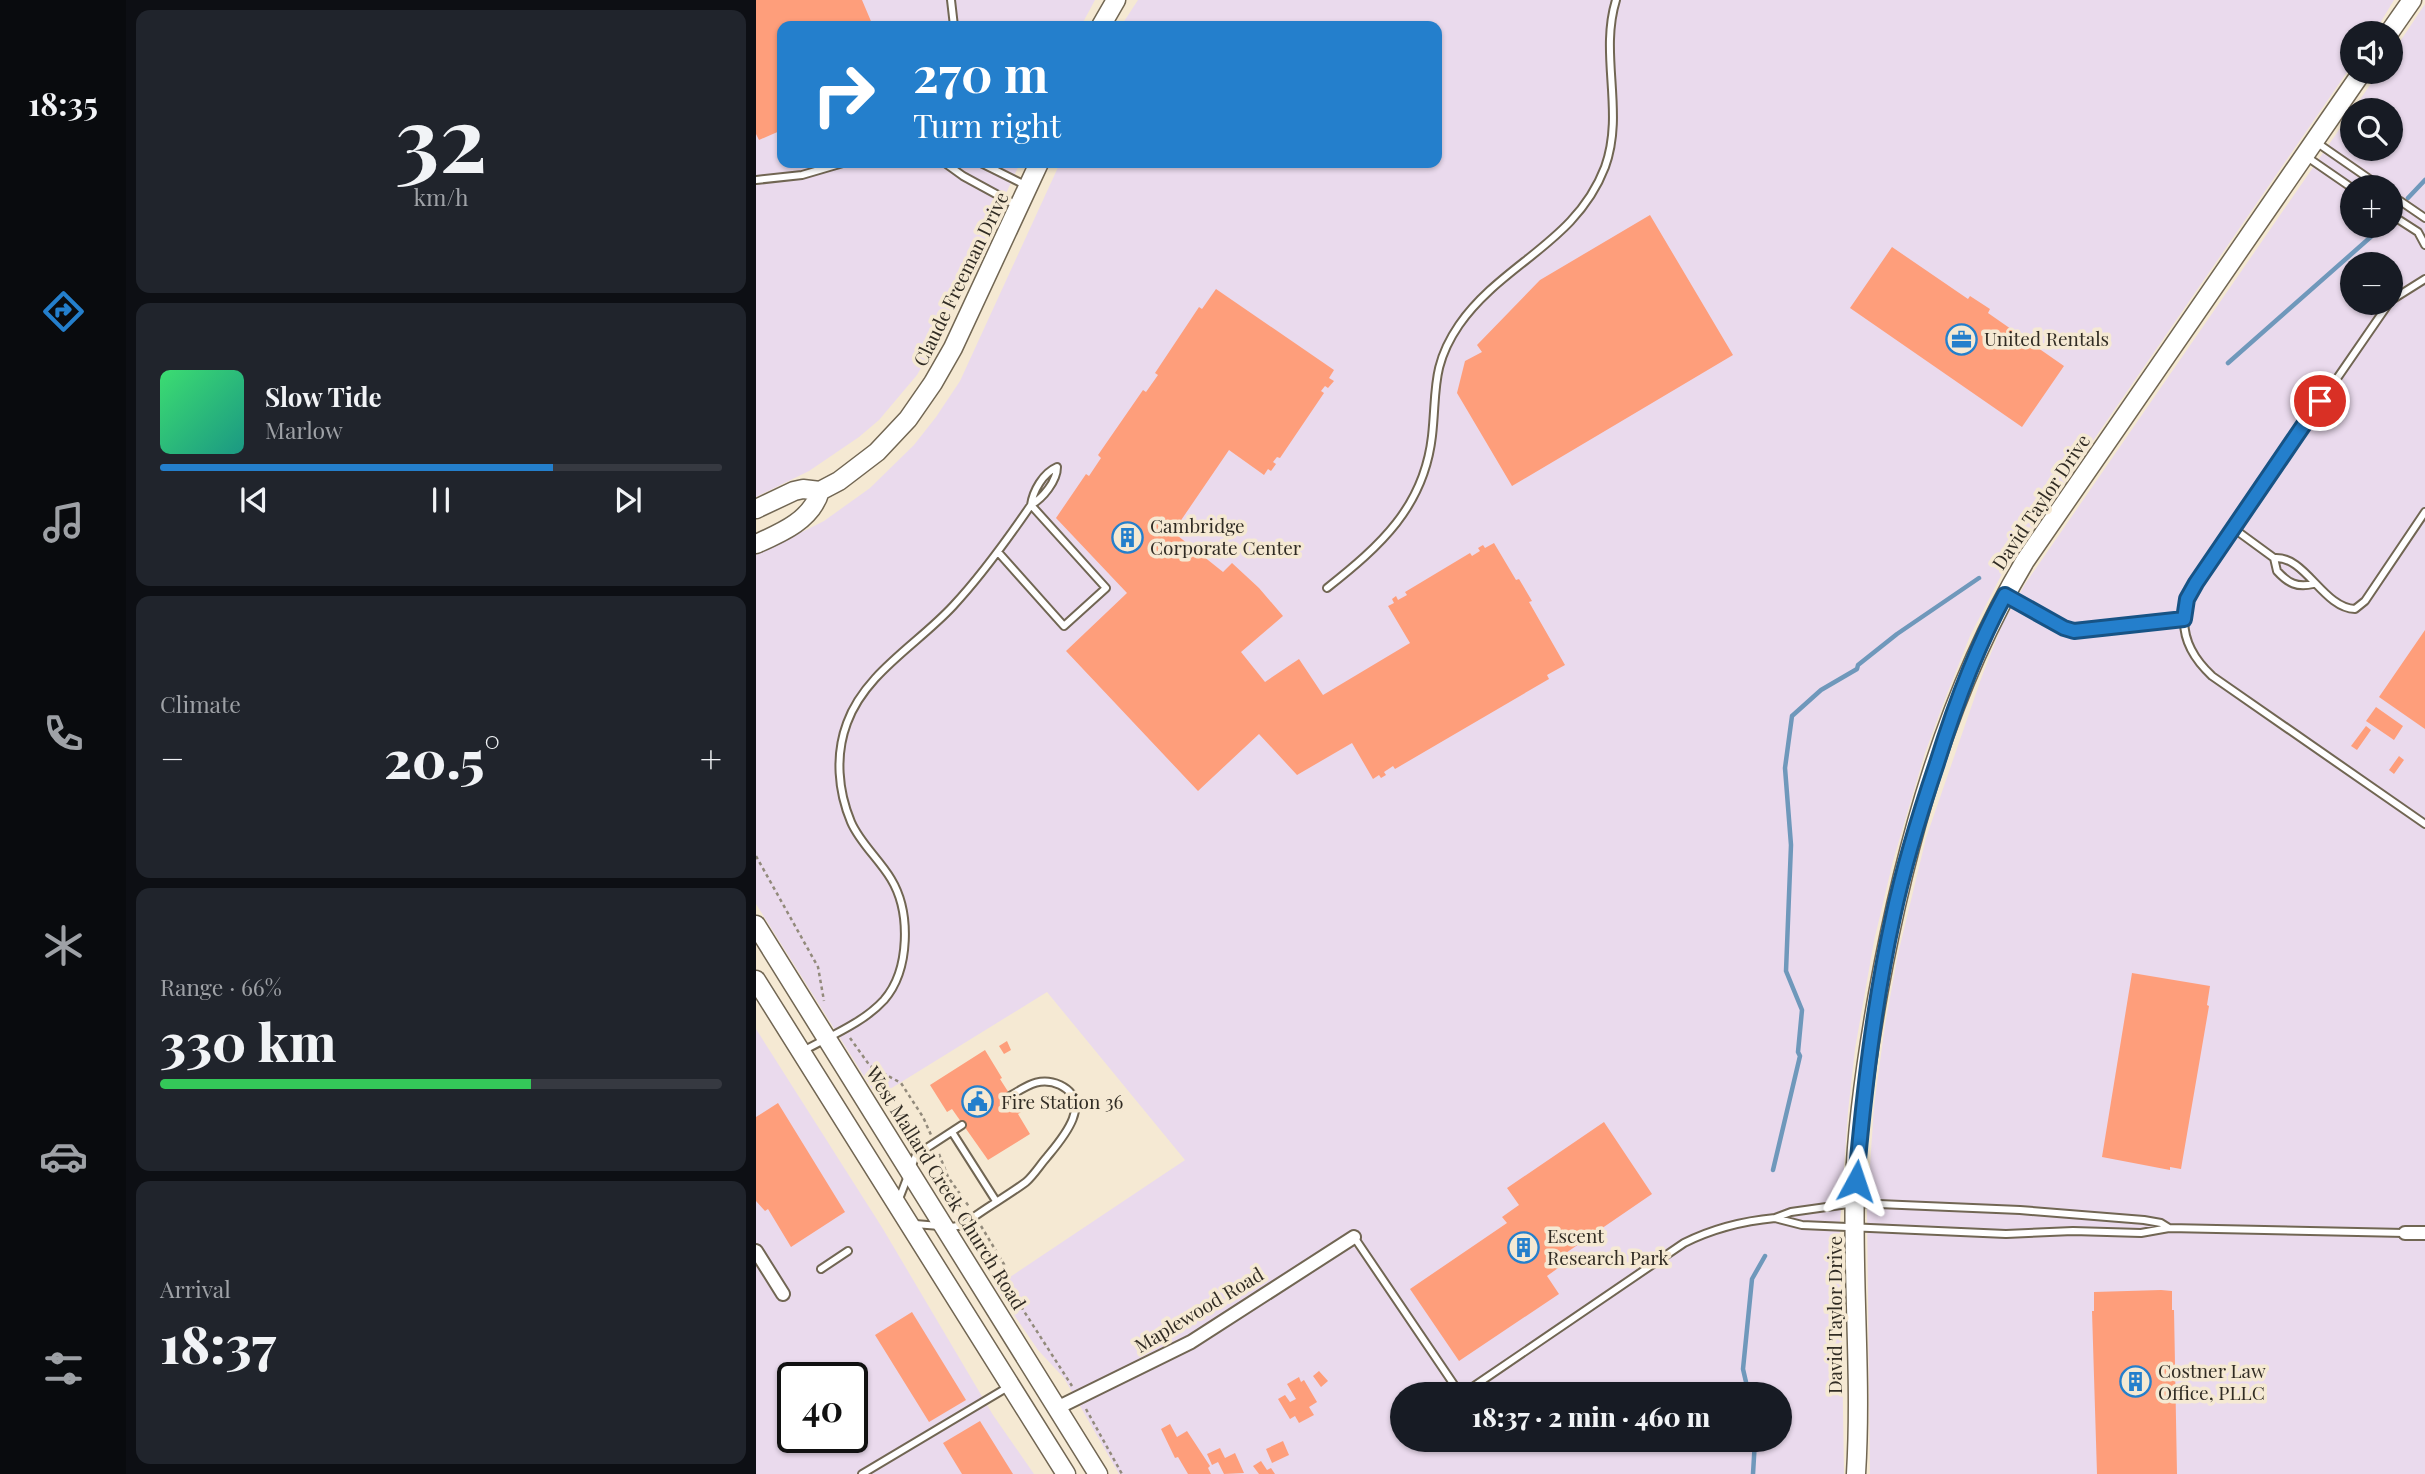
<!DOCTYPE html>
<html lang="en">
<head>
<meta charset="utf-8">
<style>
  :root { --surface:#171b24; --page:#20242c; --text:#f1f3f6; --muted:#9ea1a6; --line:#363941; --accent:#247fcc }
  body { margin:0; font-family:"Playfair Display",serif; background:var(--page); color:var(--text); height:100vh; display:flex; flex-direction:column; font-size:26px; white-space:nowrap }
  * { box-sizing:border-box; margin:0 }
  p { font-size:23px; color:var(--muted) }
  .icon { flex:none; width:38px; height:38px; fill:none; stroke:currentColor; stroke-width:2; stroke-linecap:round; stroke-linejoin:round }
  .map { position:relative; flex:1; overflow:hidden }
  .side { display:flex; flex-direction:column; gap:10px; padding:10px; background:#0d0f14; width:630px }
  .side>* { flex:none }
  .hud { position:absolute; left:21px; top:21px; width:665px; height:147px; border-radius:14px; box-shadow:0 2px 5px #0004; background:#247fcc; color:#fff; overflow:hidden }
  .fabs { position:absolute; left:1584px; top:21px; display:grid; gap:14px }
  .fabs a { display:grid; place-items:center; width:63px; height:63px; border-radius:50%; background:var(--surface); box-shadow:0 2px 5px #0004; font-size:35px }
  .speed { position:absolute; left:21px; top:1362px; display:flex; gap:14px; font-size:35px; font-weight:700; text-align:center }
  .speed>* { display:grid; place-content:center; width:91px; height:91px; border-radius:50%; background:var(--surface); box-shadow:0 2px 5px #0004; line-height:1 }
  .speed .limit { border:4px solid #111; border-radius:10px; background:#fff; color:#111 }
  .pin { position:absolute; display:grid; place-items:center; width:60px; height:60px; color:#fff; margin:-30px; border:4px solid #fff; border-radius:50%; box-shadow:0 2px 7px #0007 }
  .me { position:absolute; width:77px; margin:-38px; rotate:5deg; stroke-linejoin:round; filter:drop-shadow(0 0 5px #0008) }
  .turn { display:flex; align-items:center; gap:24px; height:147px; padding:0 21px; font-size:32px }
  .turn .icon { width:91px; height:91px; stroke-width:2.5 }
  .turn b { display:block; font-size:49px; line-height:60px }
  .big { font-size:52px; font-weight:800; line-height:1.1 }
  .side .widget { flex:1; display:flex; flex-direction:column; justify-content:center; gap:10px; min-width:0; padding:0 24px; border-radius:14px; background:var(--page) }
  .side .dial { align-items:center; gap:0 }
  .dial b { font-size:91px; line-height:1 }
  .song { display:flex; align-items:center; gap:21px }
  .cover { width:84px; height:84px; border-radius:10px; background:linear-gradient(135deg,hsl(140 70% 55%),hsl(170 70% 35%)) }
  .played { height:7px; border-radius:4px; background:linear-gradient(90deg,var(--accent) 70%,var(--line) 70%) }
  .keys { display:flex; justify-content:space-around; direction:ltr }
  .heat { display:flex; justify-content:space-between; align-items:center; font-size:38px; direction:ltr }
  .charge { height:10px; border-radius:5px; background:linear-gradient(90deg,#34c759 66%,var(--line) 0) }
  .trip { position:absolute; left:634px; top:1382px; width:402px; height:70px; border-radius:35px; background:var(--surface); box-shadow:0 2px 5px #0004; font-weight:800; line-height:70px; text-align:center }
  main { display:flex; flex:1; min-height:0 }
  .menu { display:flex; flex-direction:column; width:126px; justify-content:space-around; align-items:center; background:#090b0e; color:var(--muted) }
  .menu .icon { width:49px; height:49px }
  .menu .on { color:var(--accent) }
  .menu b { font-size:32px; color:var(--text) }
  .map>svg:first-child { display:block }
  .commercial { fill:#eadaed; fill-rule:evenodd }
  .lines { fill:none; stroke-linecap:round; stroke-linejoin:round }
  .stream { stroke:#6f98bb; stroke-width:4.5 }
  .building { fill:#fe9e7b }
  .lane-casing { stroke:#716653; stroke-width:10 }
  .street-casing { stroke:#716653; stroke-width:16 }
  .secondary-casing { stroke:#716653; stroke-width:21 }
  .path { stroke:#928a7b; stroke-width:2.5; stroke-dasharray:3.5 3.5; stroke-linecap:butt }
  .lane { stroke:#fff; stroke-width:6 }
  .street { stroke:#fff; stroke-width:12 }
  .secondary { stroke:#fff; stroke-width:18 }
  .route-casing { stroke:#175385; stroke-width:18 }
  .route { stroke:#247fcc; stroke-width:12 }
  .labels { text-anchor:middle; stroke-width:7; stroke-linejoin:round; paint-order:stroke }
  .street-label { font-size:19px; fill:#312c24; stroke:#f5e9d3 }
  .poi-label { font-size:19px; fill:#312c24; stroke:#f5e9d3; text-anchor:start }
</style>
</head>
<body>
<main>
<nav class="menu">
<b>18:35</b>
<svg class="icon on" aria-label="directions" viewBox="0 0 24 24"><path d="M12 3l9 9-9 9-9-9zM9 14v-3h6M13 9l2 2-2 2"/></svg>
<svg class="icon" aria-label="music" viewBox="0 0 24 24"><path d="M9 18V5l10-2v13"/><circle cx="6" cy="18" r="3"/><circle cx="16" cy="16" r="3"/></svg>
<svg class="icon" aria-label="phone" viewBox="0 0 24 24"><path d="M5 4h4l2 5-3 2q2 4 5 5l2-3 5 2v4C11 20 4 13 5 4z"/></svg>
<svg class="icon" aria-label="climate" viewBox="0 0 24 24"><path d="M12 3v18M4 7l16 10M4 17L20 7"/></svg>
<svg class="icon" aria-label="car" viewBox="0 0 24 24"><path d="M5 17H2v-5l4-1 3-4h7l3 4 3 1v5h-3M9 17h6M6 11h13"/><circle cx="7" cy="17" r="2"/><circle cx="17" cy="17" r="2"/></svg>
<svg class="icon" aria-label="filters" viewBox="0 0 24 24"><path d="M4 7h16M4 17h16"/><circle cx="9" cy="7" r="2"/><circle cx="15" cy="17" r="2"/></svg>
</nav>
<section class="side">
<div class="widget dial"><b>32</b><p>km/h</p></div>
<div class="widget">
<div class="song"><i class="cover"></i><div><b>Slow Tide</b><p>Marlow</p></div></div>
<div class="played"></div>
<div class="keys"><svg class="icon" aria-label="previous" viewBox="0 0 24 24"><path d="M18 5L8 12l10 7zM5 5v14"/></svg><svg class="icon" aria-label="pause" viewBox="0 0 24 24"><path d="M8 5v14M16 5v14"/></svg><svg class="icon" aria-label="next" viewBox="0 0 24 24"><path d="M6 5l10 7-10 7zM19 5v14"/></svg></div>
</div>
<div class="widget"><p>Climate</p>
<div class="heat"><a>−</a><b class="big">20.5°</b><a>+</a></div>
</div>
<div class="widget"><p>Range · 66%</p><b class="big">330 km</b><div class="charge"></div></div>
<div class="widget"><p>Arrival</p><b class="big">18:37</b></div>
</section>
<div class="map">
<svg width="1669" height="1474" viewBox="0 0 1669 1474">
  <rect width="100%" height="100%" fill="#f5e9d3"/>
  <path class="commercial" d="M 0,0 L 339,0 L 325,26 L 26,26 L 26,163 L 264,163 L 191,322 L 161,375 L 123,420 L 103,437 L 53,471 L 0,497 Z
    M 382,0 L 1638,0 L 1618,33 L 1596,33 L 1596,65 L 1248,570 L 1214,636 L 1189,699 L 1169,753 L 1137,861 L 1118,941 L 1099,1049 L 1092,1112 L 1084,1224 L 1088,1474 L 363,1474 L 308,1378 L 282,1350 L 239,1287 L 429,1160 L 291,992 L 121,1097 L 0,904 L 0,555 L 68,521 L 114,488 L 158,445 L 180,417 L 204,381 L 304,163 L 681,163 L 681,26 L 365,26 ZM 646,1395 L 1024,1395 L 1024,1440 L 646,1440 Z
    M 1669,4 L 1669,1474 L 1114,1474 L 1111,1211 L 1118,1106 L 1129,1025 L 1142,954 L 1170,838 L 1226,676 L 1247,623 L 1269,584 L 1623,72 L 1634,72 L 1635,55 ZM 1596,110 L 1634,110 L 1634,149 L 1596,149 ZM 1596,187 L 1634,187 L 1634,226 L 1596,226 ZM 1596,264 L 1634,264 L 1634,303 L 1596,303 Z
    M 0,1029 L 127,1229 L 237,1415 L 278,1474 L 0,1474 ZM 37,1377 L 96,1377 L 96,1437 L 37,1437 Z"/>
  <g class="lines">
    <path class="stream" d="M 1652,198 L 1669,180
      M 1472,363 L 1626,227
      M 1017,1170 L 1044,1056 L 1042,1052 L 1046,1010 L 1030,971 L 1035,845 L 1029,768 L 1036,716 L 1065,690 L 1101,669 L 1102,665 L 1141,634 L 1223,578
      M 993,1395 L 987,1369 L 996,1279 L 1009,1256
      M 997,1474 L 999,1440"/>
  </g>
  <path class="building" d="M 0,0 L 106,0 L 117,26 L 26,26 L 26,130 L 3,140 L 0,134 Z
    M 894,215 L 977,355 L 756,486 L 701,393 L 709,361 L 726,352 L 721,345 L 784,280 Z
    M 1136,247 L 1212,299 L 1214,296 L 1234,309 L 1232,313 L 1308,366 L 1266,427 L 1094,308 Z
    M 460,289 L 578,370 L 573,378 L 578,381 L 572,388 L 569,386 L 565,391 L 568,393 L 524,458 L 521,457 L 517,462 L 520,464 L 515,471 L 512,469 L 508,475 L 473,450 L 417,532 L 467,572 L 476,563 L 503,588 L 527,616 L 485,652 L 509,682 L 543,659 L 567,695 L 654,643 L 632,606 L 638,603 L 636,599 L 640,596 L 642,600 L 651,595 L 649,592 L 714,553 L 716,556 L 724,551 L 722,548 L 727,545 L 729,548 L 738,543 L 760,580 L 763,579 L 776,601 L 773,602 L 809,665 L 791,675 L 793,679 L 639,769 L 637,766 L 628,772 L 630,775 L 625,778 L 623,775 L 617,779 L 596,743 L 541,775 L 503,734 L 442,791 L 310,651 L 371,593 L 300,518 L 330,474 L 333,476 L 345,458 L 342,455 L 387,390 L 390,392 L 402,375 L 399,373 L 443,307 L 446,309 Z
    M 1669,630 L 1669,729 L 1623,697 Z
    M 1620,707 L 1647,726 L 1638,740 L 1610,721 Z
    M 1610,726 L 1615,730 L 1601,750 L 1595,746 Z
    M 1643,756 L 1648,760 L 1638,774 L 1633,770 Z
    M 1376,973 L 1454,986 L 1451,1005 L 1453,1006 L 1425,1169 L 1414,1167 L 1414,1170 L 1346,1157 Z
    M 251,1041 L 255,1050 L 248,1054 L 243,1046 Z
    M 229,1050 L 246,1078 L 244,1079 L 265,1112 L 262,1114 L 274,1134 L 232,1160 L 196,1109 L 191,1112 L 174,1085 Z
    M 22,1103 L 89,1212 L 35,1247 L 12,1209 L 9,1211 L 0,1201 L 0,1117 Z
    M 848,1122 L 896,1194 L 801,1259 L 805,1266 L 791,1276 L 803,1294 L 703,1361 L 654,1289 L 751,1223 L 746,1217 L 763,1205 L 751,1188 Z
    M 1405,1290 L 1416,1291 L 1416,1310 L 1418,1310 L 1421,1474 L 1341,1474 L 1336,1311 L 1338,1311 L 1338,1292 Z
    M 156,1312 L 210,1400 L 173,1422 L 119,1335 Z
    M 563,1371 L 572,1381 L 565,1387 L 557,1376 Z
    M 543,1377 L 545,1382 L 548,1380 L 561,1402 L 553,1407 L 558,1415 L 543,1423 L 539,1416 L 534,1419 L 522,1399 L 529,1395 L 534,1402 L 540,1399 L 531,1384 Z
    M 224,1421 L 257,1474 L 206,1474 L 187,1443 Z
    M 414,1424 L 421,1437 L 431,1431 L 454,1466 L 452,1468 L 455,1474 L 432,1474 L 422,1457 L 419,1458 L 405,1429 Z
    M 527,1441 L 533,1455 L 516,1463 L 510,1449 Z
    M 464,1448 L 469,1458 L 479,1453 L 488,1473 L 468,1474 L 462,1462 L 456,1465 L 451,1454 Z
    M 505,1461 L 511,1470 L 515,1468 L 519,1474 L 503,1474 L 497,1466 Z"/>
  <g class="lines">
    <defs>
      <path id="lane" d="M 195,0 L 198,26
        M 1560,142 L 1625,187
        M 1551,157 L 1596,188
        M 189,163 L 207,176 L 262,206
        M 225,163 L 271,186
        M 0,180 L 46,175 L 87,163
        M 1634,194 L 1669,218
        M 1634,214 L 1662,232 L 1669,245
        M 1634,301 L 1669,279
        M 1633,303 L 1440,583 C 1419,618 1427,649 1456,676 L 1669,824
        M 301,467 C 301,481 287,498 275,505 C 277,491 287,473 301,467 Z
        M 1477,528 L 1518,558
        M 1557,584 C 1541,588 1532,583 1521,571 L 1518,558 C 1549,555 1567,608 1599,609 L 1609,601 L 1669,512
        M 571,588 C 624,546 668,507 676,436 C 681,391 675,366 703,325 C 746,263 820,243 849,167 C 869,112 843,55 860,0
        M 1250,596 L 1313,630 L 1335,630 L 1428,619
        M 47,1051 C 74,1036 107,1023 128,1000 C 154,970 155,912 135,879 C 123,859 104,843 95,822 C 82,791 79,755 91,723 C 109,673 162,644 197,606 C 226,575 251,540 275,505 L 350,588 L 308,626 L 242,552
        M 196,1132 L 240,1201
        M 143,1199 L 160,1155 L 206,1125
        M 1099,1203 L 1264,1210 L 1388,1220 L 1405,1223 L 1413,1228 L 1385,1233 L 1317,1231 L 1250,1234 L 1046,1225 L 1019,1218 L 1035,1212 Z
        M 159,1224 L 196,1227 L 207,1225 C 227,1209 250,1197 270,1182 C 278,1175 284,1165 291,1157 C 305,1140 339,1102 304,1085 C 284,1076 271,1086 254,1096
        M 1413,1228 L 1649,1233
        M 598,1237 L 705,1395 L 928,1243 C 956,1229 987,1221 1019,1218
        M 65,1269 L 92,1251
        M 106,1474 L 252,1387"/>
      <path id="street" d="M 1649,1233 L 1669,1233
        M 0,1251 L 27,1294
        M 303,1407 L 435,1342 L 598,1237"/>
      <path id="secondary" d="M 345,26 L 360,0
        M 1633,33 L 1656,0
        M 0,509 L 38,491 L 47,489 L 64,491 L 83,481 L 121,452 L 152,419 L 177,383 L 197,348 L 283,163
        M 0,544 C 25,533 56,520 64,491
        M 0,925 L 342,1474
        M 0,980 L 310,1474
        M 1100,1474 C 1106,1377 1096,1280 1099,1183 C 1101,1120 1111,1056 1122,994 C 1149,845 1191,692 1269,561 L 1606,72"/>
    </defs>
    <use href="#lane" class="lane-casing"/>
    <use href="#street" class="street-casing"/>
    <use href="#secondary" class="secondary-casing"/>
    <path class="path" d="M 0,856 L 62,967 L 68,1001
      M 94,1038 L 114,1066 L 145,1083 L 167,1117 L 175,1135
      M 183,1154 L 192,1177 L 214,1208
      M 225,1226 L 249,1266 L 255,1291 L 316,1386
      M 330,1409 L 366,1474"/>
    <use href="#lane" class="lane"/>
    <use href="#street" class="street"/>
    <use href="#secondary" class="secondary"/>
  </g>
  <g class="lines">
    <defs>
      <path id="route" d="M 1100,1181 C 1108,1092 1118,1004 1137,917 C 1148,865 1164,813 1181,763 C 1199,705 1220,648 1249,595 L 1308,628 L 1318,631 L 1428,619 L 1431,599 L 1440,583 L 1564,401"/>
    </defs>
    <use href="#route" class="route-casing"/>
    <use href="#route" class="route"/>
  </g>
  <defs>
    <symbol id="office-ring" viewBox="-11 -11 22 22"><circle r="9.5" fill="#f5e9d3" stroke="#247fcc" stroke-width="1.5"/><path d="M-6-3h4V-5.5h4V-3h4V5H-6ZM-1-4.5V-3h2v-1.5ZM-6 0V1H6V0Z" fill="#247fcc"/></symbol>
    <symbol id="building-ring" viewBox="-11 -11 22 22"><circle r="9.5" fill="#f5e9d3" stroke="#247fcc" stroke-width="1.5"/><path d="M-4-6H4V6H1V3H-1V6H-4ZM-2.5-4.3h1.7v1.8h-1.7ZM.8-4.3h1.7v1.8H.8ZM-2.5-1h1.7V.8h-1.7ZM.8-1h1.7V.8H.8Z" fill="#247fcc"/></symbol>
    <symbol id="civic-ring" viewBox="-11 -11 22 22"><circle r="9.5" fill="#f5e9d3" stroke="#247fcc" stroke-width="1.5"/><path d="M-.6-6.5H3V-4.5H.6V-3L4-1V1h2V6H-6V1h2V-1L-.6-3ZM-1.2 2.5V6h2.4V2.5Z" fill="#247fcc"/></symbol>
  </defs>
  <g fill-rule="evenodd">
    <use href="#office-ring" x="1188" y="322" width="35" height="35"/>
    <use href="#building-ring" x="354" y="520" width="35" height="35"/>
    <use href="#civic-ring" x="204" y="1084" width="35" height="35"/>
    <use href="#building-ring" x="750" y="1230" width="35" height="35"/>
    <use href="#building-ring" x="1362" y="1364" width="35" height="35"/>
  </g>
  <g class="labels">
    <g class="street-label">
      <text transform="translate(205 279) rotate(-64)" y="7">Claude Freeman Drive</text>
      <text transform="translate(1285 502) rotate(-56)" y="7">David Taylor Drive</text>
      <text transform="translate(190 1188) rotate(58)" y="7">West Mallard Creek Church Road</text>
      <text transform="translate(443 1310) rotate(-31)" y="7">Maplewood Road</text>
      <text transform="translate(1079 1315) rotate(-90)" y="7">David Taylor Drive</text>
    </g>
    <g class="poi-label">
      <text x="1228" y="346">United Rentals</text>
      <text x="394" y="533">Cambridge<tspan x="394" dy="22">Corporate Center</tspan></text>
      <text x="245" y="1109">Fire Station 36</text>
      <text x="791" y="1243">Escent<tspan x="791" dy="22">Research Park</tspan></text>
      <text x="1402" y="1378">Costner Law<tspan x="1402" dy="22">Office, PLLC</tspan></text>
    </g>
  </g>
</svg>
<div class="fabs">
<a><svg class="icon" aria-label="sound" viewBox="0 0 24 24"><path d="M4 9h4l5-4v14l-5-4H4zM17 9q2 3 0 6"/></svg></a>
<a><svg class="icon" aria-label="search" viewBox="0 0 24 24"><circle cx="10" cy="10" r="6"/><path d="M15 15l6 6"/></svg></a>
<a>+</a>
<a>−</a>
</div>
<div class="speed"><div class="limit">40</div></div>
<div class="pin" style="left:1564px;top:401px;background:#d93025"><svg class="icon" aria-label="arrive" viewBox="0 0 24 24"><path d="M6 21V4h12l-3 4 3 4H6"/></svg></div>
<svg class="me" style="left:1100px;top:1181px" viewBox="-20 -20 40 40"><path d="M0-17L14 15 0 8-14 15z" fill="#247fcc" stroke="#fff" stroke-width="4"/></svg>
<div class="trip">18:37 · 2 min · 460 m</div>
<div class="hud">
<div class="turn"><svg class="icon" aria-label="right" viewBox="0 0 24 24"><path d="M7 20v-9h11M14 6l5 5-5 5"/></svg><div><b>270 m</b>Turn right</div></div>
</div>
</div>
</main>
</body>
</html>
